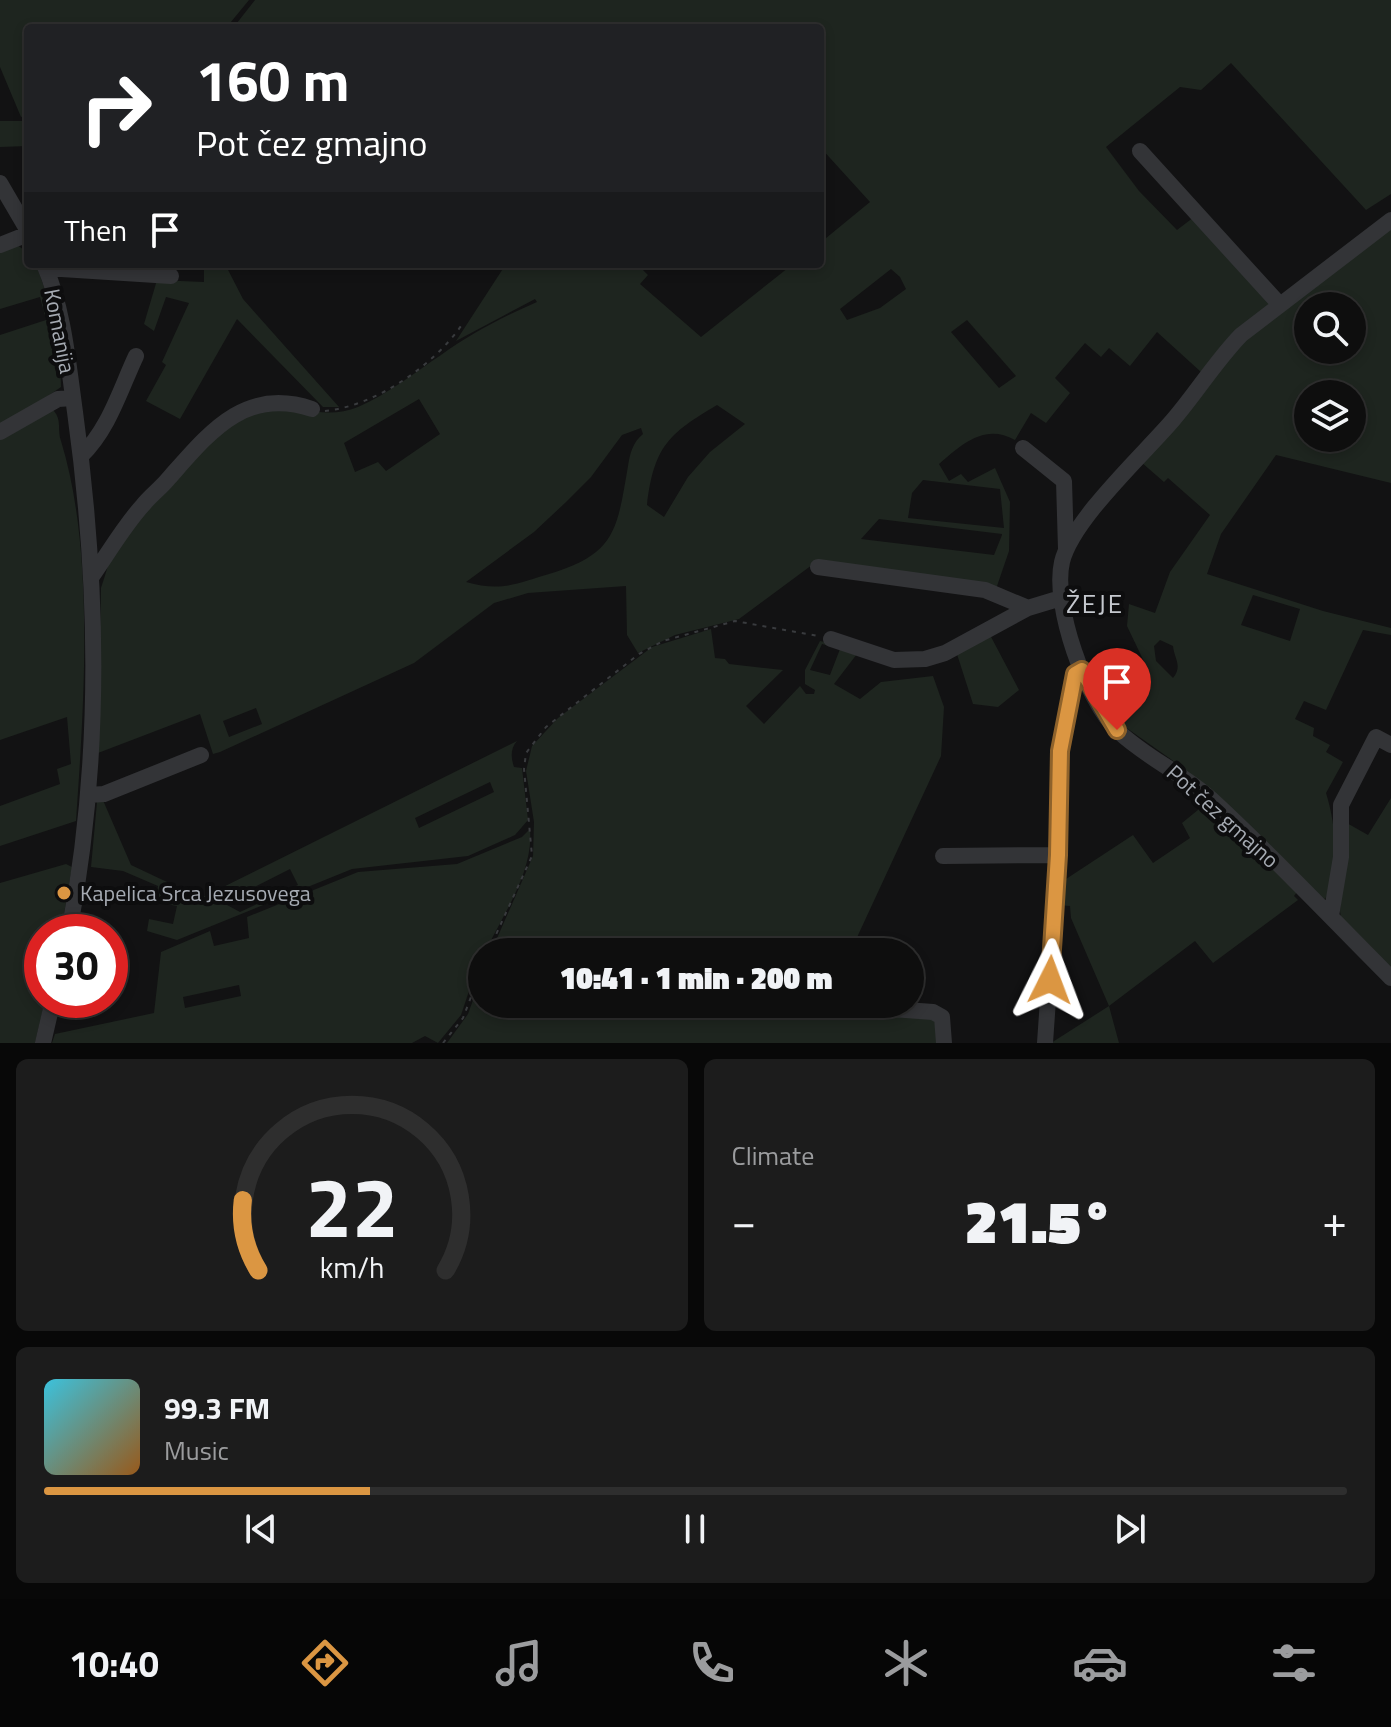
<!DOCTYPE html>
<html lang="en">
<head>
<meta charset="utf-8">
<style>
  :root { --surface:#0e0e0e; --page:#1c1c1c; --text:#f1f3f6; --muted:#9b9c9e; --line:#2e2e2e; --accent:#db9642 }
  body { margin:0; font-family:"Titillium Web",sans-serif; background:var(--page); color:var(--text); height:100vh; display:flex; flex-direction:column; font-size:30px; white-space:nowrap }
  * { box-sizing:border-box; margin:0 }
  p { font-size:26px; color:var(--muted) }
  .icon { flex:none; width:44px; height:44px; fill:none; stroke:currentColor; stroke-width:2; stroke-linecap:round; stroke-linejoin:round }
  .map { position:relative; height:1043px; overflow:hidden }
  .panel { display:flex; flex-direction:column; gap:16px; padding:16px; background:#080808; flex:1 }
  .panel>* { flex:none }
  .guide { position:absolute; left:24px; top:24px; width:800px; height:244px; border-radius:8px; box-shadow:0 4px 12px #0003,0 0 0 2px var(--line); background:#202124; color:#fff; overflow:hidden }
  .controls { position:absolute; left:1294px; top:292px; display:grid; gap:16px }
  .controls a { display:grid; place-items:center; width:72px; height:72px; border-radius:50%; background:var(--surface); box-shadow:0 4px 12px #0003,0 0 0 2px var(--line); font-size:40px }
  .speed { position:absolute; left:24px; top:914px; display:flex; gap:16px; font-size:40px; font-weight:700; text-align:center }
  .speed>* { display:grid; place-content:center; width:104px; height:104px; border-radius:50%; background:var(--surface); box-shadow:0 4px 12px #0003,0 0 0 2px var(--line); line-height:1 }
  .speed .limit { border:12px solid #d22; background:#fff; color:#111 }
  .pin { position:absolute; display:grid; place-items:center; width:68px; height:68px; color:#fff; margin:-82px -34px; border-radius:50% 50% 50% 0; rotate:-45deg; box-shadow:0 0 8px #0007 }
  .pin .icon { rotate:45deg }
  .me { position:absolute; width:88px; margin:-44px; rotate:3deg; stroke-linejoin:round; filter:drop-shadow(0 0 6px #0008) }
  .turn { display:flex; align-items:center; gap:28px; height:168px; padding:0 40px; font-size:36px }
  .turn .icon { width:104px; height:104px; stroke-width:2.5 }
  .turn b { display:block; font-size:56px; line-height:68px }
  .then { display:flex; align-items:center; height:76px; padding:0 40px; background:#0003; gap:16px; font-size:30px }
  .big { font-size:60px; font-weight:800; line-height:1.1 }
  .panel .widget { flex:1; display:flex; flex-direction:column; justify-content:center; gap:12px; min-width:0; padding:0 28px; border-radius:12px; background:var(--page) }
  .panel .dial { align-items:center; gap:0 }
  .dial svg { height:208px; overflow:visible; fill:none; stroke:var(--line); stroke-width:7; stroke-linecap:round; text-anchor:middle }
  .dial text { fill:var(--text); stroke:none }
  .song { display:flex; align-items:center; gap:24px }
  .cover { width:96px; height:96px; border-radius:12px; background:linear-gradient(135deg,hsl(190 70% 55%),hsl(30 70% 35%)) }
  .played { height:8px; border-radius:4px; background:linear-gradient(90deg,var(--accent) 25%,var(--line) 25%) }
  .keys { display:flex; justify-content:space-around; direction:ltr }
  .heat { display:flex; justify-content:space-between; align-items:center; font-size:44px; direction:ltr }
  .panel .tiles { flex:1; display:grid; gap:16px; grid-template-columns:1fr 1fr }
  .widget:last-child { grid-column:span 2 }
  .trip { position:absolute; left:468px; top:938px; width:456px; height:80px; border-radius:40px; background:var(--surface); box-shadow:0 4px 12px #0003,0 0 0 2px var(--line); font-weight:800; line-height:80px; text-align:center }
  .dock { display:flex; height:128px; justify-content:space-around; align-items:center; background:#060606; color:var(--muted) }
  .dock .icon { width:56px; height:56px }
  .dock .selected { color:var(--accent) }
  .dock b { font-size:36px; color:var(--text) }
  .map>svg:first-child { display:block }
  .green { fill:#1e251f; fill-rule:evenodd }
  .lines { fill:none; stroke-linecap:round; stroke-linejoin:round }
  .path { stroke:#393b3e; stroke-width:2; stroke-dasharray:4 6; stroke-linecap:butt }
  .minor { stroke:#333437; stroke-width:16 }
  .route-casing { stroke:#8e622b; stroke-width:20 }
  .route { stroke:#db9642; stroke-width:14 }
  .poi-dot { fill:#db9642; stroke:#0d0d0e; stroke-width:3 }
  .labels { text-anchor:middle; stroke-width:8; stroke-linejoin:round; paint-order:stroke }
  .street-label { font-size:22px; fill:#a5aab2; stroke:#0d0d0e }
  .poi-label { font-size:22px; fill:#a5aab2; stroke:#0d0d0e; text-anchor:start }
  .quarter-label { font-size:26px; letter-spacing:2px; fill:#c5c8ce; stroke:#0d0d0e }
</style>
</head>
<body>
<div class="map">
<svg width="1391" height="1043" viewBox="0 0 1391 1043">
  <rect width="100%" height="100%" fill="#121213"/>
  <path class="green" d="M 0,0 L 249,0 L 226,28 L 28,28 L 28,115 L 21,117 L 0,67 Z
    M 255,0 L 1391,0 L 1391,194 L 1366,210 L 1231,63 L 1201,90 L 1180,87 L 1106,147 L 1139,191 L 1177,230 L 1194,217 L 1270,304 L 1201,372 L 1157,332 L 1130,366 L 1109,348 L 1101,357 L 1085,343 L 1055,378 L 1070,393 L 1046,423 L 1031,413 L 1015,440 C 985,423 962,444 939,464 L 949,481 L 961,474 L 968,482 L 995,468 L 1010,502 L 1009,551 L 996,589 L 816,562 L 739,619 L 675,635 L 638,653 L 627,635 L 626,586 L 528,593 L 494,603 L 414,663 L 220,752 L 213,754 L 200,714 L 98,753 L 101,588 C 103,583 110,558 112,555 C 137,514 216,420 262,408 C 289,401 323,422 358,407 C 388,394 414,373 441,355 C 470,334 504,316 537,302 L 535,299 L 456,341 L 506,264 L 637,264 L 648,275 L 640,284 L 701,337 L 793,264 L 820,264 L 820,243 L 870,202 L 820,147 L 820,28 L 357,28 L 350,25 L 346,28 L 233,28 ZM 891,269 L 900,277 L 906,289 L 880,308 L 847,320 L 840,309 ZM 967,320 L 1016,376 L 999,388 L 951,332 ZM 419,399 L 440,434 L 386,471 L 378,462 L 355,472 L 344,443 ZM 717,405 L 745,424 L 710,452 L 688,477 L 664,517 L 647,505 C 654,447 668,434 717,405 ZM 641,428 L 643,434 C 633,442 630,453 628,466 C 617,530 616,554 549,574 C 516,584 500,592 466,582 L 534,532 L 565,503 L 591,477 L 622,435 ZM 923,480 L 1000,489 L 1004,528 L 908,518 L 912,493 ZM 879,519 L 1002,534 L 1002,535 L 994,555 L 861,539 ZM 256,708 L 262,724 L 229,737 L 223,721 Z
    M 0,121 L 28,121 L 28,146 L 0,147 Z
    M 1391,226 L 1391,483 L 1276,455 L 1221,534 L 1207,574 L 1323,611 L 1391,628 L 1391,635 L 1363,630 L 1326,710 L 1304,701 L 1295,719 L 1314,728 L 1313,736 L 1330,745 L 1326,752 L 1343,762 L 1326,793 C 1335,821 1342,874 1325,899 L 1320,898 L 1172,760 L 1121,724 L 1099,692 L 1103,686 L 1149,672 L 1127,626 L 1129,604 L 1155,613 L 1170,572 L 1210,515 L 1168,478 L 1164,482 L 1141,462 L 1223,358 ZM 1308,306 L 1352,306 L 1352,350 L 1308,350 ZM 1308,394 L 1352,394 L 1352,438 L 1308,438 ZM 1253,595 L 1300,609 L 1290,641 L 1241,625 ZM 1160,640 L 1173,646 C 1174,658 1183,666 1173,678 L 1156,661 L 1154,646 Z
    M 16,244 L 28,253 L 28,264 L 36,264 C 51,305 61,343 61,387 L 0,429 L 0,335 L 46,320 L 40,297 L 0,309 L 0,249 Z
    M 204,264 L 225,264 L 243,299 L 339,407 L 323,407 L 237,319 L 180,419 L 146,401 L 166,365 L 162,362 L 189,303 L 166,297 L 154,331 L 144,324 L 157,280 L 204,282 Z
    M 45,411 L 54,411 C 62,420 57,430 61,441 C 95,551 84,705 76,821 L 0,846 L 0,806 L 60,784 L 57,769 L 71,764 L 67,717 L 0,740 L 0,437 Z
    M 711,629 L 715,658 L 725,659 L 729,664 L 783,670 L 746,706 L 764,724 L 800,686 L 806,694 L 814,694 L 815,690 L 805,684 L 805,670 L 820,641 L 860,650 L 834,684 L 860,699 L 881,682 L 933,676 L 944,707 L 941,756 L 853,946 L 892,952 L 491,952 L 533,856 L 534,822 L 526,771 L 532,746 L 558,718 L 652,647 ZM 822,644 L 840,649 L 830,675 L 810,670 Z
    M 989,633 L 1019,690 L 998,707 L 973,704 L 956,651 Z
    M 517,741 C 510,749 511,758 514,767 L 522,768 L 528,820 L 515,835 L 468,856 L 352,869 L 177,940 L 147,931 L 149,919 L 173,924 L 177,906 L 156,902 L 158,886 L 123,871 L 91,867 L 97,802 L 102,798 L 131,865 L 201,898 ZM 490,782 L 494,792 L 419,828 L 415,818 ZM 290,869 L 298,885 L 240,912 L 227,905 L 227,901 Z
    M 1391,798 L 1391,971 L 1341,918 L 1340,911 L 1345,822 L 1368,835 Z
    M 1204,805 L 1210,806 L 1297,892 L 1294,896 L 1298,900 L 1213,963 L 1195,941 L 1109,1006 L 1119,1043 L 1051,1043 L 1109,1006 L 1071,918 L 1070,906 L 1058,905 L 1063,898 L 1063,881 L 1133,835 L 1153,863 L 1190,838 L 1182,823 Z
    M 530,829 C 534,871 503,915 485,952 L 482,952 L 461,1015 L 438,1043 L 425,1036 L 412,1043 L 52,1043 L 55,1034 L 154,1013 L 161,952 L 210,931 L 214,946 L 249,938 L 247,917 L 358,872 L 457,864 L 522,837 ZM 239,985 L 241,996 L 185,1008 L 183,997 Z
    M 66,864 L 72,867 L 61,932 L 42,932 L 42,1000 L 45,1000 L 35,1043 L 0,1043 L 0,883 Z
    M 482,975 L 482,1004 L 887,1004 L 882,1009 L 884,1013 L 933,1015 L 940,1043 L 447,1043 L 468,1014 Z"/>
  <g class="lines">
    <path class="path" d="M 325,411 C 375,406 433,366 461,326
      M 488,952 L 532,856 L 524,769 L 526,753 L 546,727 L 639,654 L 663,641 L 735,621 L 818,636
      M 443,1043 L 463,1018 L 482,968"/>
    <path class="minor" d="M 1140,151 L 1280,305
      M 0,183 L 28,231
      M 1391,220 L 1241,335 C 1215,362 1197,392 1173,420 C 1143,455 1072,520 1062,562 C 1052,605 1086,701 1118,731 C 1145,757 1182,773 1211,799 C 1273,856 1331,918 1391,978
      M 0,245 L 28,234
      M 44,264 C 64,311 68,362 75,412 C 99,585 102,761 69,932
      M 46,268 L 171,276
      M 0,432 L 58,399 L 73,398
      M 1023,448 L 1064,481 L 1066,549
      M 81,456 C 109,429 120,390 136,356
      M 818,567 L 985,590 L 1028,608
      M 93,575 C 109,552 124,526 143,505 C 151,495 161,488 169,478 C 209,433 245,386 312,409
      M 831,639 L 894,660 L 925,659 L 945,653 L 1028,608 L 1061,598
      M 89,795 L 104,794 L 201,755
      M 943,856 L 1058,855
      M 1331,916 L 1341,857 L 1341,805 L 1376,737 L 1391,745
      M 892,1004 L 892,1009 L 933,1012 L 942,1017 L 944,1043
      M 43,1043 L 53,1000
      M 1045,1043 L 1058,855 L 1060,751 L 1075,674 L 1082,670"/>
  </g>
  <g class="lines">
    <defs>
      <path id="route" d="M 1050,980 L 1058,855 L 1060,751 L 1075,674 L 1082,670 L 1117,730"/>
    </defs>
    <use href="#route" class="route-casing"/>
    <use href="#route" class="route"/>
  </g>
  <circle class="poi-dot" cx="64" cy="893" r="8"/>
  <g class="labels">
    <g class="street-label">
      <text transform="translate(60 331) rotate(79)" y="8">Komanija</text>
      <text transform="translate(1223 816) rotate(42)" y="8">Pot čez gmajno</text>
    </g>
    <g class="poi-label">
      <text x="80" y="901">Kapelica Srca Jezusovega</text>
    </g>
    <g class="quarter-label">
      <text x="1095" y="613">ŽEJE</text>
    </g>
  </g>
</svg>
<div class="controls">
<a><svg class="icon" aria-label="search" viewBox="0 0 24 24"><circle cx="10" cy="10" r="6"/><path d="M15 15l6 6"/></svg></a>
<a><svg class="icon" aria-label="layers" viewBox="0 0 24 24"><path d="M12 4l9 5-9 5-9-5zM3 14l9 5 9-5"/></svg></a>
</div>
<div class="speed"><div class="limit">30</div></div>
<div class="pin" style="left:1117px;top:730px;background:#d93025"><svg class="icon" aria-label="arrive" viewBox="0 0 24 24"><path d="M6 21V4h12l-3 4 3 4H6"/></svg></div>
<svg class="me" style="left:1050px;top:980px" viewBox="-20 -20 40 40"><path d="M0-17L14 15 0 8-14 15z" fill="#db9642" stroke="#fff" stroke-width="4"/></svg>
<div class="trip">10:41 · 1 min · 200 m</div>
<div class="guide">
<div class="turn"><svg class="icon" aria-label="right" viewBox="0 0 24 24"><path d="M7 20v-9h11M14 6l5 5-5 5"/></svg><div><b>160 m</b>Pot čez gmajno</div></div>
<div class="then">Then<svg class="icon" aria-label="arrive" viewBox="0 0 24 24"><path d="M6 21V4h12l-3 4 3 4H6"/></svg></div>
</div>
</div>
<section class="panel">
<div class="tiles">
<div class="widget dial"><svg viewBox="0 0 100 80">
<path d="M14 69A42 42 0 1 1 86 69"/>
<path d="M14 69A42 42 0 0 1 8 42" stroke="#db9642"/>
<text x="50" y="56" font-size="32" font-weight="700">22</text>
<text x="50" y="72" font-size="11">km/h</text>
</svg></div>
<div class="widget"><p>Climate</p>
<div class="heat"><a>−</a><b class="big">21.5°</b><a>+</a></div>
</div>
<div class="widget">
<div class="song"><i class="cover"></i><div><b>99.3 FM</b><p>Music</p></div></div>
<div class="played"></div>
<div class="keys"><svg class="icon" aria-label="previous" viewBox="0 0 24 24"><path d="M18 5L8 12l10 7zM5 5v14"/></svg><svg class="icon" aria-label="pause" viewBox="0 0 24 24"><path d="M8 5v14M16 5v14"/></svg><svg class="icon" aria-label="next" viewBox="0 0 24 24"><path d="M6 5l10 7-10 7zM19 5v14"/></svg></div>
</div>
</div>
</section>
<nav class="dock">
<b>10:40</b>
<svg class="icon selected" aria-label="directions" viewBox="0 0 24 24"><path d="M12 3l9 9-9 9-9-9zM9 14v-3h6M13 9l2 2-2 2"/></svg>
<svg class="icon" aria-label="music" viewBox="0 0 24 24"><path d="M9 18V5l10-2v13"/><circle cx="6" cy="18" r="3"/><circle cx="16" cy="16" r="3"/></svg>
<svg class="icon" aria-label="phone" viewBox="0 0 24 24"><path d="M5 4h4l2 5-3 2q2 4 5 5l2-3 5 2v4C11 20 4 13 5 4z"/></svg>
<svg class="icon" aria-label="climate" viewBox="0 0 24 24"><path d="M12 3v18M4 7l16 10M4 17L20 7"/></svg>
<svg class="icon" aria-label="car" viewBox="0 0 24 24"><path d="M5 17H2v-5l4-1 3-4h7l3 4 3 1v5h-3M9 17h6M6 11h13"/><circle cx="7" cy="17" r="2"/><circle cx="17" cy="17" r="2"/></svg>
<svg class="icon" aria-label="filters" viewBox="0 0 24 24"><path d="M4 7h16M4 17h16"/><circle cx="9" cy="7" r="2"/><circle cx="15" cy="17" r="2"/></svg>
</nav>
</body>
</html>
